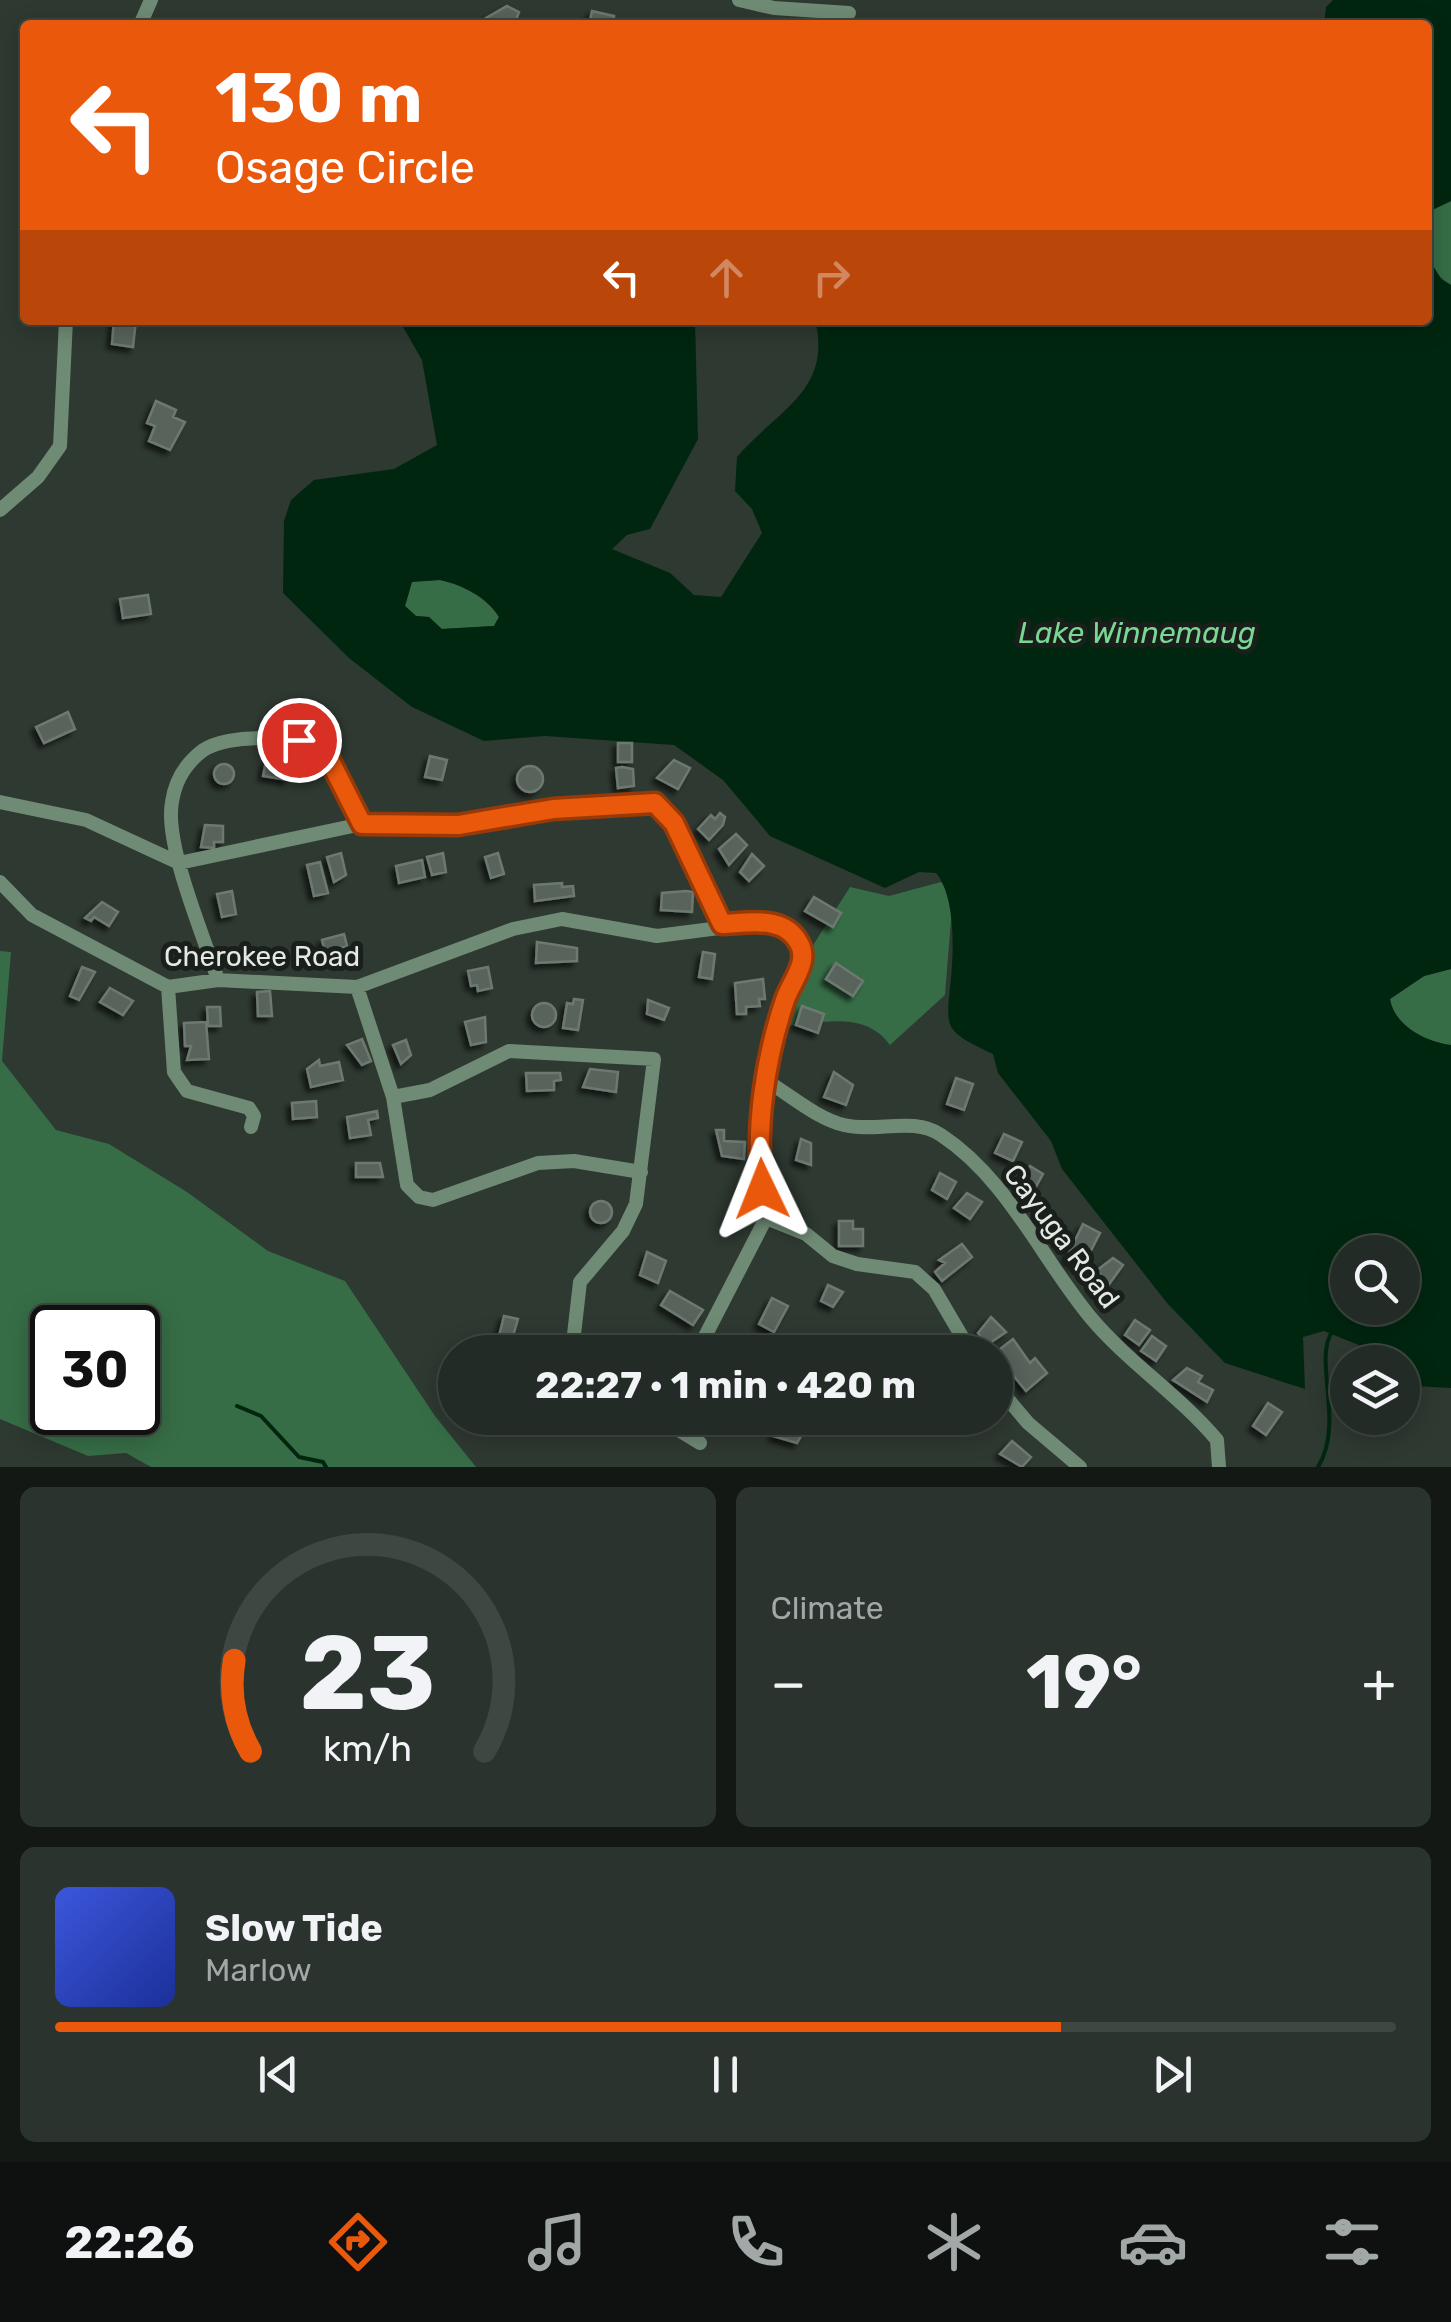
<!DOCTYPE html>
<html lang="en">
<head>
<meta charset="utf-8">
<style>
  :root { --surface:#222b25; --page:#2a332d; --text:#f1f3f6; --muted:#a2a7a7; --line:#3f4742; --accent:#ea580c }
  body { margin:0; font-family:Rubik,sans-serif; background:var(--page); color:var(--text); height:100vh; display:flex; flex-direction:column; font-size:38px; white-space:nowrap }
  * { box-sizing:border-box; margin:0 }
  p { font-size:32px; color:var(--muted) }
  .icon { flex:none; width:55px; height:55px; fill:none; stroke:currentColor; stroke-width:2; stroke-linecap:round; stroke-linejoin:round }
  .map { position:relative; height:1467px; overflow:hidden }
  .drawer { display:flex; flex-direction:column; gap:20px; padding:20px; background:#131814; flex:1 }
  .drawer>* { flex:none }
  .banner { position:absolute; left:20px; top:20px; width:1412px; height:305px; border-radius:10px; box-shadow:0 5px 25px #0003,0 0 0 2px var(--line); background:#ea580c; color:#fff; overflow:hidden }
  .tools { position:absolute; left:1330px; top:1235px; display:grid; gap:20px }
  .tools a { display:grid; place-items:center; width:90px; height:90px; border-radius:50%; background:var(--surface); box-shadow:0 5px 25px #0003,0 0 0 2px var(--line); font-size:50px }
  .speed { position:absolute; left:30px; top:1305px; display:flex; gap:20px; font-size:50px; font-weight:700; text-align:center }
  .speed>* { display:grid; place-content:center; width:130px; height:130px; border-radius:50%; background:var(--surface); box-shadow:0 5px 25px #0003,0 0 0 2px var(--line); line-height:1 }
  .speed .limit { border:5px solid #111; border-radius:15px; background:#fff; color:#111 }
  .pin { position:absolute; display:grid; place-items:center; width:85px; height:85px; color:#fff; margin:-42px; border:5px solid #fff; border-radius:50%; box-shadow:0 2px 10px #0007 }
  .me { position:absolute; width:110px; margin:-55px; rotate:358deg; stroke-linejoin:round; filter:drop-shadow(0 0 8px #0008) }
  .turn { display:flex; align-items:center; gap:35px; height:210px; padding:0 30px; font-size:45px }
  .turn .icon { width:130px; height:130px; stroke-width:2.5 }
  .turn b { display:block; font-size:70px; line-height:85px }
  .lanes { display:flex; align-items:center; height:95px; padding:0 30px; background:#0003; justify-content:center; gap:50px; direction:ltr }
  .lanes .off { opacity:.35 }
  .big { font-size:75px; font-weight:700; line-height:1.1 }
  .drawer .widget { flex:1; display:flex; flex-direction:column; justify-content:center; gap:15px; min-width:0; padding:0 35px; border-radius:15px; background:var(--page) }
  .drawer .dial { align-items:center; gap:0 }
  .dial svg { height:260px; overflow:visible; fill:none; stroke:var(--line); stroke-width:7; stroke-linecap:round; text-anchor:middle }
  .dial text { fill:var(--text); stroke:none }
  .song { display:flex; align-items:center; gap:30px }
  .cover { width:120px; height:120px; border-radius:15px; background:linear-gradient(135deg,hsl(230 70% 55%),hsl(230 70% 35%)) }
  .played { height:10px; border-radius:5px; background:linear-gradient(90deg,var(--accent) 75%,var(--line) 75%) }
  .keys { display:flex; justify-content:space-around; direction:ltr }
  .heat { display:flex; justify-content:space-between; align-items:center; font-size:55px; direction:ltr }
  .drawer .tiles { flex:1; display:grid; gap:20px; grid-template-columns:1fr 1fr }
  .widget:last-child { grid-column:span 2 }
  .trip { position:absolute; left:438px; top:1335px; width:575px; height:100px; border-radius:50px; background:var(--surface); box-shadow:0 5px 25px #0003,0 0 0 2px var(--line); font-weight:700; line-height:100px; text-align:center }
  .dock { display:flex; height:160px; justify-content:space-around; align-items:center; background:#0e110f; color:var(--muted) }
  .dock .icon { width:70px; height:70px }
  .dock .selected { color:var(--accent) }
  .dock b { font-size:45px; color:var(--text) }
  .map>svg:first-child { display:block }
  .green { fill:#366d46; fill-rule:evenodd }
  .water { fill:#01260f; fill-rule:evenodd }
  .lines { fill:none; stroke-linecap:round; stroke-linejoin:round }
  .stream { stroke:#01260f; stroke-width:4 }
  .building { fill:#59645b; stroke:#6d7970; stroke-width:2.5; filter:url(#shadow) }
  .minor { stroke:#6f8b75; stroke-width:14 }
  .route-casing { stroke:#983908; stroke-width:25 }
  .route { stroke:#ea580c; stroke-width:18 }
  .labels { text-anchor:middle; stroke-width:10; stroke-linejoin:round; paint-order:stroke }
  .street-label { font-size:28px; fill:#e3eae4; stroke:#1a1f1b }
  .water-label { font-size:30px; font-style:italic; fill:#79d794; stroke:#1a1f1b }
</style>
</head>
<body>
<div class="map">
<svg width="1451" height="1467" viewBox="0 0 1451 1467">
  <defs>
    <filter id="shadow"><feDropShadow dx="-4.5" dy="4.5" stdDeviation="2.5" flood-color="#0009"/></filter>
  </defs>
  <rect width="100%" height="100%" fill="#2e3931"/>
  <path class="green" d="M 1451,201 L 1451,285 C 1423,269 1428,240 1428,212 Z
    M 440,580 C 463,585 486,597 499,617 L 494,626 L 441,629 L 429,617 L 416,616 L 405,606 L 412,581 Z
    M 941,882 L 953,895 L 945,995 L 890,1045 C 865,1010 822,1023 784,1026 L 784,991 L 850,887 L 889,896 Z
    M 0,951 L 11,952 L 2,1061 L 56,1130 L 109,1144 L 187,1192 L 268,1251 L 345,1281 L 435,1416 L 476,1467 L 151,1467 L 126,1453 L 88,1456 L 0,1419 ZM 52,1328 L 138,1328 L 138,1412 L 52,1412 Z
    M 1451,969 L 1451,1045 C 1425,1042 1394,1025 1390,999 L 1424,976 Z"/>
  <path class="water" d="M 1333,0 L 1451,0 L 1451,201 L 1428,212 L 1428,25 L 1324,25 L 1326,7 Z
    M 1428,257 L 1441,279 L 1451,285 L 1451,969 L 1424,976 L 1390,999 C 1394,1025 1425,1042 1451,1045 L 1451,1388 L 1415,1386 L 1403,1391 L 1402,1362 L 1368,1362 L 1371,1350 L 1324,1331 L 1303,1337 L 1305,1389 L 1225,1363 L 1167,1303 L 1062,1169 L 1051,1141 L 998,1073 L 993,1054 C 942,1030 946,1029 951,978 C 954,947 955,896 936,873 L 919,872 L 885,888 L 770,836 L 723,780 L 674,745 L 545,736 L 484,741 L 412,707 L 349,658 L 283,593 L 284,521 L 291,500 L 314,480 L 394,469 L 437,445 L 422,360 L 399,320 L 695,320 L 698,439 L 650,529 L 627,535 L 612,549 L 670,573 L 694,595 L 721,597 L 762,533 L 752,509 L 735,491 L 737,457 C 776,411 833,391 815,320 L 1428,320 ZM 440,580 C 463,585 487,597 499,617 L 494,626 L 442,629 L 429,617 L 416,616 L 405,606 L 412,582 ZM 1348,1252 L 1402,1252 L 1402,1308 L 1348,1308 Z"/>
  <g class="lines">
    <path class="stream" d="M 237,1406 L 261,1416 L 299,1457 L 323,1462 L 326,1467
      M 1318,1467 C 1345,1423 1313,1360 1332,1332"/>
  </g>
  <path class="building" d="M 507,6 L 519,12 L 516,20 L 521,25 L 493,25 L 486,18 Z
    M 592,11 L 614,16 L 613,25 L 589,25 Z
    M 114,320 L 136,320 L 133,347 L 112,344 Z
    M 156,401 L 176,410 L 173,417 L 185,422 L 170,450 L 149,441 L 155,426 L 147,423 Z
    M 148,595 L 151,614 L 123,618 L 120,599 Z
    M 68,712 L 75,729 L 44,743 L 36,727 Z
    M 618,743 L 632,743 L 632,762 L 618,762 Z
    M 430,756 L 447,760 L 442,780 L 425,777 Z
    M 674,760 L 690,768 L 678,789 L 657,778 Z
    M 266,761 L 285,765 L 288,780 L 263,776 Z
    M214 774a10 10 0 1 1 20 0a10 10 0 1 1-20 0Z
    M517 779a13 13 0 1 1 26 0a13 13 0 1 1-26 0Z
    M 622,767 L 633,769 L 634,786 L 618,788 L 616,768 Z
    M 720,813 L 725,817 L 723,825 L 709,840 L 698,829 L 711,815 L 715,819 Z
    M 205,825 L 223,826 L 223,842 L 214,842 L 214,848 L 201,847 Z
    M 736,834 L 747,845 L 729,865 L 719,849 Z
    M 341,853 L 346,875 L 334,882 L 327,857 Z
    M 443,853 L 446,872 L 432,875 L 427,857 Z
    M 498,853 L 504,874 L 491,878 L 485,857 Z
    M 752,854 L 764,866 L 749,881 L 740,872 Z
    M 422,860 L 425,877 L 399,883 L 396,866 Z
    M 320,862 L 328,893 L 314,896 L 307,865 Z
    M 562,883 L 562,887 L 573,886 L 574,896 L 535,901 L 534,885 Z
    M 232,891 L 236,914 L 222,917 L 217,894 Z
    M 686,891 L 693,892 L 692,912 L 661,910 L 662,893 Z
    M 814,897 L 841,913 L 833,927 L 805,911 Z
    M 102,902 L 118,912 L 109,926 L 94,917 L 91,921 L 85,918 Z
    M 344,934 L 347,946 L 325,952 L 322,940 Z
    M 537,942 L 577,948 L 577,961 L 536,963 Z
    M 703,952 L 715,954 L 712,979 L 699,977 Z
    M 836,963 L 863,981 L 853,996 L 826,979 Z
    M 82,967 L 95,972 L 79,1000 L 70,996 Z
    M 488,967 L 492,988 L 478,991 L 477,985 L 471,986 L 468,971 Z
    M 763,979 L 765,999 L 759,999 L 760,1006 L 746,1007 L 746,1014 L 737,1014 L 735,983 Z
    M 110,988 L 133,1001 L 123,1015 L 100,1002 Z
    M 270,991 L 272,1016 L 258,1016 L 257,992 Z
    M 574,999 L 583,1000 L 578,1030 L 563,1028 L 567,1003 L 573,1004 Z
    M 648,1000 L 669,1008 L 664,1020 L 647,1014 Z
    M532 1015a12 12 0 1 1 24 0a12 12 0 1 1-24 0Z
    M 802,1006 L 824,1014 L 818,1033 L 796,1025 Z
    M 207,1007 L 220,1007 L 221,1026 L 208,1026 Z
    M 485,1017 L 486,1042 L 471,1045 L 465,1022 Z
    M 206,1022 L 209,1059 L 187,1060 L 191,1046 L 185,1046 L 184,1023 Z
    M 362,1039 L 371,1061 L 362,1065 L 347,1045 Z
    M 406,1040 L 411,1055 L 401,1064 L 393,1045 Z
    M 319,1060 L 320,1066 L 339,1062 L 343,1080 L 311,1087 L 307,1069 Z
    M 590,1069 L 618,1072 L 616,1092 L 583,1087 Z
    M 834,1072 L 853,1085 L 846,1105 L 824,1097 Z
    M 526,1073 L 560,1073 L 561,1080 L 554,1081 L 554,1090 L 527,1091 Z
    M 956,1078 L 973,1084 L 964,1110 L 947,1104 Z
    M 316,1101 L 317,1117 L 293,1119 L 292,1103 Z
    M 377,1111 L 378,1118 L 368,1120 L 371,1135 L 350,1138 L 347,1117 Z
    M 716,1130 L 724,1130 L 724,1141 L 745,1142 L 744,1159 L 722,1156 Z
    M 1004,1134 L 1022,1142 L 1013,1161 L 995,1153 Z
    M 801,1139 L 811,1143 L 811,1165 L 796,1160 Z
    M 356,1163 L 380,1163 L 383,1177 L 356,1177 Z
    M 1030,1166 L 1043,1174 L 1033,1192 L 1020,1181 Z
    M 940,1173 L 956,1182 L 947,1199 L 932,1190 Z
    M 967,1193 L 982,1202 L 970,1219 L 954,1208 Z
    M590 1212a11 11 0 1 1 22 0a11 11 0 1 1-22 0Z
    M 839,1221 L 853,1221 L 853,1229 L 863,1229 L 863,1246 L 839,1246 Z
    M 1083,1224 L 1100,1233 L 1082,1268 L 1066,1259 Z
    M 962,1244 L 972,1257 L 942,1281 L 935,1272 L 945,1263 L 939,1260 Z
    M 647,1252 L 666,1261 L 658,1283 L 640,1275 Z
    M 1113,1258 L 1123,1265 L 1102,1294 L 1094,1289 L 1100,1274 L 1096,1271 Z
    M 828,1285 L 843,1292 L 833,1307 L 821,1301 Z
    M 670,1291 L 703,1310 L 693,1325 L 661,1305 Z
    M 772,1298 L 788,1306 L 774,1332 L 759,1324 Z
    M 504,1316 L 518,1319 L 511,1343 L 498,1340 Z
    M 991,1317 L 1006,1332 L 987,1345 L 978,1333 Z
    M 1135,1320 L 1150,1330 L 1139,1345 L 1125,1335 Z
    M 1152,1336 L 1166,1346 L 1156,1361 L 1141,1351 Z
    M 1013,1339 L 1030,1363 L 1035,1358 L 1047,1373 L 1026,1391 L 995,1353 Z
    M 1187,1368 L 1202,1376 L 1198,1382 L 1213,1390 L 1207,1402 L 1173,1380 Z
    M 1268,1403 L 1282,1412 L 1266,1435 L 1253,1426 Z
    M 784,1418 L 802,1418 L 808,1424 L 797,1443 L 773,1436 Z
    M 1012,1441 L 1031,1457 L 1022,1467 L 1000,1454 Z"/>
  <g class="lines">
    <path class="minor" d="M 739,0 L 774,8 L 849,13
      M 140,25 L 151,0
      M 0,510 L 38,477 L 60,446 L 66,320
      M 0,802 L 86,820 L 179,863 L 362,824 L 458,825 L 553,809 L 655,803 L 674,823 L 723,924
      M 0,882 L 32,915 L 168,987 L 218,980 L 357,987 L 513,929 L 562,919 L 657,936 L 766,922 L 788,929 L 801,945 L 802,963 L 786,999 L 765,1080 L 759,1160 L 766,1218 L 697,1352
      M 218,980 C 204,937 164,844 172,802 C 175,781 184,765 202,751 C 228,732 302,735 327,756 C 343,770 354,804 362,824
      M 168,987 L 174,1072 L 187,1091 L 249,1108 L 254,1116 L 251,1127
      M 357,987 L 393,1097 L 407,1185 L 419,1197 L 433,1200 L 538,1163 L 574,1161 L 641,1172
      M 765,1080 C 789,1094 817,1119 844,1125 C 876,1133 913,1116 941,1135 C 1008,1179 1041,1258 1091,1318 C 1129,1363 1179,1395 1217,1440 L 1219,1467
      M 393,1097 L 430,1090 L 509,1051 L 654,1059 L 636,1204 L 623,1231 L 580,1282 L 572,1352
      M 766,1218 L 806,1234 L 833,1256 L 857,1264 L 915,1272 L 934,1289 L 971,1352
      M 995,1384 L 1028,1423 L 1080,1467
      M 659,1418 L 700,1443"/>
  </g>
  <g class="lines">
    <defs>
      <path id="route" d="M 299,740 L 328,757 L 362,824 L 458,825 L 553,809 L 655,803 L 674,823 L 722,924 C 749,923 784,915 799,943 C 810,962 791,982 785,1000 C 765,1059 755,1127 762,1189"/>
    </defs>
    <use href="#route" class="route-casing"/>
    <use href="#route" class="route"/>
  </g>
  <g class="labels">
    <g class="street-label">
      <text x="262" y="966">Cherokee Road</text>
      <text transform="translate(1062 1236) rotate(53)" y="10">Cayuga Road</text>
    </g>
    <g class="water-label">
      <text x="1137" y="643">Lake Winnemaug</text>
    </g>
  </g>
</svg>
<div class="tools">
<a><svg class="icon" aria-label="search" viewBox="0 0 24 24"><circle cx="10" cy="10" r="6"/><path d="M15 15l6 6"/></svg></a>
<a><svg class="icon" aria-label="layers" viewBox="0 0 24 24"><path d="M12 4l9 5-9 5-9-5zM3 14l9 5 9-5"/></svg></a>
</div>
<div class="speed"><div class="limit">30</div></div>
<div class="pin" style="left:299px;top:740px;background:#d93025"><svg class="icon" aria-label="arrive" viewBox="0 0 24 24"><path d="M6 21V4h12l-3 4 3 4H6"/></svg></div>
<svg class="me" style="left:762px;top:1189px" viewBox="-20 -20 40 40"><path d="M0-17L14 15 0 8-14 15z" fill="#ea580c" stroke="#fff" stroke-width="4"/></svg>
<div class="trip">22:27 · 1 min · 420 m</div>
<div class="banner">
<div class="turn"><svg class="icon" aria-label="left" viewBox="0 0 24 24"><path d="M17 20v-9H6M10 6l-5 5 5 5"/></svg><div><b>130 m</b>Osage Circle</div></div>
<div class="lanes"><svg class="icon" aria-label="left" viewBox="0 0 24 24"><path d="M17 20v-9H6M10 6l-5 5 5 5"/></svg><svg class="icon off" aria-label="ahead" viewBox="0 0 24 24"><path d="M12 20V5M6 11l6-6 6 6"/></svg><svg class="icon off" aria-label="right" viewBox="0 0 24 24"><path d="M7 20v-9h11M14 6l5 5-5 5"/></svg></div>
</div>
</div>
<section class="drawer">
<div class="tiles">
<div class="widget dial"><svg viewBox="0 0 100 80">
<path d="M14 69A42 42 0 1 1 86 69"/>
<path d="M14 69A42 42 0 0 1 9 41" stroke="#ea580c"/>
<text x="50" y="56" font-size="32" font-weight="700">23</text>
<text x="50" y="72" font-size="11">km/h</text>
</svg></div>
<div class="widget"><p>Climate</p>
<div class="heat"><a>−</a><b class="big">19°</b><a>+</a></div>
</div>
<div class="widget">
<div class="song"><i class="cover"></i><div><b>Slow Tide</b><p>Marlow</p></div></div>
<div class="played"></div>
<div class="keys"><svg class="icon" aria-label="previous" viewBox="0 0 24 24"><path d="M18 5L8 12l10 7zM5 5v14"/></svg><svg class="icon" aria-label="pause" viewBox="0 0 24 24"><path d="M8 5v14M16 5v14"/></svg><svg class="icon" aria-label="next" viewBox="0 0 24 24"><path d="M6 5l10 7-10 7zM19 5v14"/></svg></div>
</div>
</div>
</section>
<nav class="dock">
<b>22:26</b>
<svg class="icon selected" aria-label="directions" viewBox="0 0 24 24"><path d="M12 3l9 9-9 9-9-9zM9 14v-3h6M13 9l2 2-2 2"/></svg>
<svg class="icon" aria-label="music" viewBox="0 0 24 24"><path d="M9 18V5l10-2v13"/><circle cx="6" cy="18" r="3"/><circle cx="16" cy="16" r="3"/></svg>
<svg class="icon" aria-label="phone" viewBox="0 0 24 24"><path d="M5 4h4l2 5-3 2q2 4 5 5l2-3 5 2v4C11 20 4 13 5 4z"/></svg>
<svg class="icon" aria-label="climate" viewBox="0 0 24 24"><path d="M12 3v18M4 7l16 10M4 17L20 7"/></svg>
<svg class="icon" aria-label="car" viewBox="0 0 24 24"><path d="M5 17H2v-5l4-1 3-4h7l3 4 3 1v5h-3M9 17h6M6 11h13"/><circle cx="7" cy="17" r="2"/><circle cx="17" cy="17" r="2"/></svg>
<svg class="icon" aria-label="filters" viewBox="0 0 24 24"><path d="M4 7h16M4 17h16"/><circle cx="9" cy="7" r="2"/><circle cx="15" cy="17" r="2"/></svg>
</nav>
</body>
</html>
